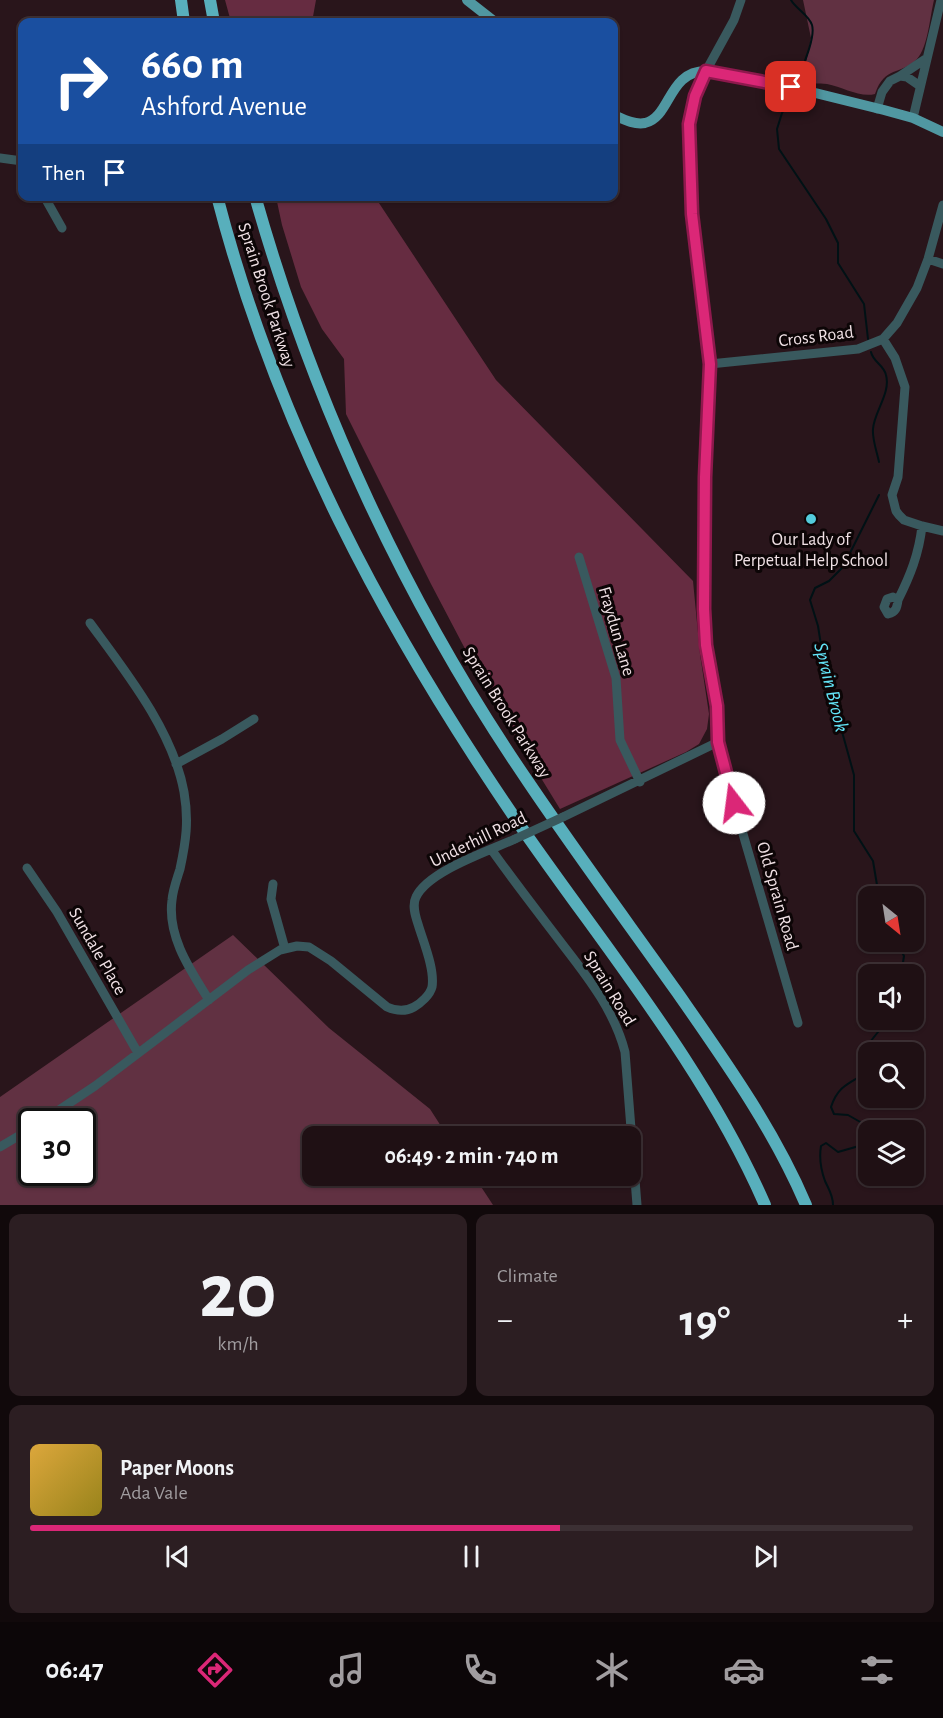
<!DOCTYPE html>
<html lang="en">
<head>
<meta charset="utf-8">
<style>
  :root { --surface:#1f1014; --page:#2c1e22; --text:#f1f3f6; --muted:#a19da0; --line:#3c3034; --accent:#db2777 }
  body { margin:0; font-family:"Alegreya Sans",sans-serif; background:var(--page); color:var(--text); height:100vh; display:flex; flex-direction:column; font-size:22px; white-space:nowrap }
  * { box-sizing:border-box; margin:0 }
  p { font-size:20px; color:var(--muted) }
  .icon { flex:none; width:33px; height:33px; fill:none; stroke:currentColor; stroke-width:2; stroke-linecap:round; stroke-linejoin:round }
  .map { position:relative; height:1205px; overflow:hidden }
  .side { display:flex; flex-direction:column; gap:9px; padding:9px; background:#11090b; flex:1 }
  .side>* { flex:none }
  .guide { position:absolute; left:18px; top:18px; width:600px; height:183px; border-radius:12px; box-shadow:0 2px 4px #0004,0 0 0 2px var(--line); background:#1a4fa0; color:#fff; overflow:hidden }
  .needle { width:39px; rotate:150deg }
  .tools { position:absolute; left:858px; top:886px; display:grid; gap:12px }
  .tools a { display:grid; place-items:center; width:66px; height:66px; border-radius:12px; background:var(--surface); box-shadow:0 2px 4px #0004,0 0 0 2px var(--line); font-size:30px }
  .speed { position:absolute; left:18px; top:1108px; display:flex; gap:12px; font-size:30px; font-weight:700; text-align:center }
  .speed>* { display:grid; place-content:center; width:78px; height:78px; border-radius:50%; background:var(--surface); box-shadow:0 2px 4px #0004,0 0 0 2px var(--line); line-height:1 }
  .speed .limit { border:3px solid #111; border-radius:9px; background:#fff; color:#111 }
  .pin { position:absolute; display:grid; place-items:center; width:51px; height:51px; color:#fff; margin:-26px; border-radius:12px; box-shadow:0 3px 9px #0006 }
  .me { position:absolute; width:66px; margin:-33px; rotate:345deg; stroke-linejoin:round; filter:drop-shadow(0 0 4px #0008) }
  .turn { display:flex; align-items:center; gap:21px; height:126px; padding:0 24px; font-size:27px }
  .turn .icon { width:78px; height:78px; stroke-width:2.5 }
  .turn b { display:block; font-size:42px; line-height:51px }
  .then { display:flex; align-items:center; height:57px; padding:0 24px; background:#0003; gap:12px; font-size:22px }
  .big { font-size:45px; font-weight:700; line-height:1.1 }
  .side .card { flex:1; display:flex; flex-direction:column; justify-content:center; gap:9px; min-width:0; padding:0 21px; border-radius:12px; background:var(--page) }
  .side .dial { align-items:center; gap:0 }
  .dial b { font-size:78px; line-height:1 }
  .song { display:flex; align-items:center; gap:18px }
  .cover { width:72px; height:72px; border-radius:9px; background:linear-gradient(135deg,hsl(40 70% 55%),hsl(50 70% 35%)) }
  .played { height:6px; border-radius:3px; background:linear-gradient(90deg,var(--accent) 60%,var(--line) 60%) }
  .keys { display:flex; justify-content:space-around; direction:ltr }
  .heat { display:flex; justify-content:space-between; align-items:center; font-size:33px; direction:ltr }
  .side .tiles { flex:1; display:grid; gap:9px; grid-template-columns:1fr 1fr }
  .card:last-child { grid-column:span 2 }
  .trip { position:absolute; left:302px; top:1126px; width:339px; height:60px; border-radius:12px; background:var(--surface); box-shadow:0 2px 4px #0004,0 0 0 2px var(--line); font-weight:700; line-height:60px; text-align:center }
  .tab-bar { display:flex; height:96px; justify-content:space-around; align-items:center; background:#0c0608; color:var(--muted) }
  .tab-bar .icon { width:42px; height:42px }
  .tab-bar .selected { color:var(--accent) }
  .tab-bar b { font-size:27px; color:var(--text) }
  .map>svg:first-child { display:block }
  .green { fill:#613142; fill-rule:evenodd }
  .forest { fill:#662c41 }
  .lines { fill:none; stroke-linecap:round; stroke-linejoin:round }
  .stream { stroke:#001115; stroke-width:2 }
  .minor { stroke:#39595e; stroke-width:9 }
  .major { stroke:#5097a1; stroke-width:10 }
  .highway { stroke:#58afbc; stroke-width:12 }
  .minor-bridge { stroke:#39595e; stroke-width:9 }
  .route-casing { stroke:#8e194d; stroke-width:15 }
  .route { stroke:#db2777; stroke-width:10 }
  .poi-dot { fill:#53cbdc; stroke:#0c0506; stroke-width:2 }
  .labels { text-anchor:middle; stroke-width:6; stroke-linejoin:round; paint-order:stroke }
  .street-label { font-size:18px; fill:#f0e1e5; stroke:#0c0506 }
  .poi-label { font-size:18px; fill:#f0e1e5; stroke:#0c0506 }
  .water-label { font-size:20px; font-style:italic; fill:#63e4f7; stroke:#0c0506 }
</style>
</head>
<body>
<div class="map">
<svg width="943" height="1205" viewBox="0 0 943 1205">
  <rect width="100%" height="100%" fill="#29151b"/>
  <path class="green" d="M 803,0 L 934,0 C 930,16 928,47 917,59 C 900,76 885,65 875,94 C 860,98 843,87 827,84 C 819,83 811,84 802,83 L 811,38 Z
    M 233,935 L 329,1028 L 430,1109 L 448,1137 L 312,1137 L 312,1176 L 474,1176 L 493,1205 L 0,1205 L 0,1097 ZM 32,1122 L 82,1122 L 82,1173 L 32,1173 Z"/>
  <path class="forest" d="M 225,0 L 316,0 L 312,22 L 231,22 Z
    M 276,197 L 375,197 L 496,380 L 693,581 L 700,654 L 709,714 L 707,729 L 699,744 L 686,752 L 560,809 L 484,685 L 431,584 L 346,414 L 344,359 L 322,329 L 301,287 L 282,225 Z"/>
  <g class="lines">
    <path class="stream" d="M 791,0 C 796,9 809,15 812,25 C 816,38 801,70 796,84
      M 793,92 L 790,101 L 782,113 L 777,129 L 779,149 L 826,219 L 838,243 L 838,263 L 864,304 L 868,339
      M 871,352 C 873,362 884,365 886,375 C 891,393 874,412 873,429 C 872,439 877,452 879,462
      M 879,897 L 873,861 L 854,831 L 854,775 L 825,670 L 818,626 L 810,600 L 815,588 L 829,581 L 843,567 L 879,495
      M 897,942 L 904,956 L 901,975
      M 833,1205 C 833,1195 829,1190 825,1181 C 821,1170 819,1158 821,1146 L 826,1143 L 838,1152 L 859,1146 L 864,1134 L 862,1123 L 848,1115 L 834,1114 L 831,1107 C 837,1089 845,1085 861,1076 L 862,1052 L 886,1022 L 886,1020"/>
    <path class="minor" d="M 741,0 L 734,20 L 706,71 L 695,96 L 689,124 L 692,214 L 710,364 L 705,477 L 704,609 L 706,645 L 717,706 L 718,742 L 734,803 L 798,1023
      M 900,76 L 907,77 L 920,86
      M 877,109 L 882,92 L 890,81 L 900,76 L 927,58
      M 913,118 L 941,0
      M 0,158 L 22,161
      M 44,196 L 62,228
      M 928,259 L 943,264
      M 883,339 L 895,358 L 905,387 L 898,477 L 892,495 L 896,511 L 899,515 L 904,520 L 922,526 L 943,531
      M 710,364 L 858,349 L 883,339 L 897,323 L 917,288 L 928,259 L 943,205
      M 579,557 L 616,678 L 620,740 L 640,782
      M 893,597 L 898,600 C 897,608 896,612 888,614 L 884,607 L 887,599 Z
      M 898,600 C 910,576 919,554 922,526
      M 90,623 C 126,672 173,731 184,792 C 189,821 186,841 180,869 C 177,879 173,889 172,900 C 167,937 191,971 209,1000
      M 176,764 L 222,739 L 254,719
      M 563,817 L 718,742
      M 491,849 C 515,883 541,916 566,949 C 590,980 615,1013 625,1052 L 637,1205
      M 27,868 L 57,912 L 138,1053
      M 273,884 L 271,899 L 285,949
      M 41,1122 L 95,1086 L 248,970 L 280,950 L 297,946 L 309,947 L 331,961 L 387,1007 C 396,1011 405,1012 414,1007 C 421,1003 430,995 432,987 C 435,969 423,941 418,924 C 415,915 412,905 416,897 C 428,871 489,851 515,839
      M 0,1147 L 32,1128"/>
    <path class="major" d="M 467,0 L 495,22
      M 614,115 C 623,119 634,125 645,123 C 671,117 668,71 706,71 L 791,87 L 884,110 L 913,118 L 943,132"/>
    <path class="highway" d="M 181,0 L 184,22
      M 210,0 L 214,22
      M 217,196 C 276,424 385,628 517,821 C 603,946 704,1065 765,1205
      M 255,196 C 314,404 407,605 529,783 C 577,854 628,923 677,992 C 725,1061 773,1128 806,1205"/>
    <path class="minor-bridge" d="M 515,839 L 563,817"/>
  </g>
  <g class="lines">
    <defs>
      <path id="route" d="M 734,803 L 718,742 L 717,706 L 706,645 L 704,609 L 705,477 L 710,364 L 692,214 L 689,124 L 695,96 L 706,71 L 791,87"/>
    </defs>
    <use href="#route" class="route-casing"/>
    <use href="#route" class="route"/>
  </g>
  <circle class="poi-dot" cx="811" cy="519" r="6"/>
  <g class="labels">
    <g class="street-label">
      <text transform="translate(267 295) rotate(72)" y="6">Sprain Brook Parkway</text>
      <text transform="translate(816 336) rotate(-7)" y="6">Cross Road</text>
      <text transform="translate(617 631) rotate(74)" y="6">Fraydun Lane</text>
      <text transform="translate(507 712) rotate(58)" y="6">Sprain Brook Parkway</text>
      <text transform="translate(478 839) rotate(-26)" y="6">Underhill Road</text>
      <text transform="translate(778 896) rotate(74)" y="6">Old Sprain Road</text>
      <text transform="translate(98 951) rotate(60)" y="6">Sundale Place</text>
      <text transform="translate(610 988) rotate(59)" y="6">Sprain Road</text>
    </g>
    <g class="poi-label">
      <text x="811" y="545">Our Lady of<tspan x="811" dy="21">Perpetual Help School</tspan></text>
    </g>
    <g class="water-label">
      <text transform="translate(832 687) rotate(76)" y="7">Sprain Brook</text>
    </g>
  </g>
</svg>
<div class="tools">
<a><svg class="needle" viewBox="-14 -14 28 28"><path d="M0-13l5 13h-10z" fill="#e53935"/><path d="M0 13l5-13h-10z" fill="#a19da0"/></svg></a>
<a><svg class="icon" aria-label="sound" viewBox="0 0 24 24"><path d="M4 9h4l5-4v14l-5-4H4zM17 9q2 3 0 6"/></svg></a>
<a><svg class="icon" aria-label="search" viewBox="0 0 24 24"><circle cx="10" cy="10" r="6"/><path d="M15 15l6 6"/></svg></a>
<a><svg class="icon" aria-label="layers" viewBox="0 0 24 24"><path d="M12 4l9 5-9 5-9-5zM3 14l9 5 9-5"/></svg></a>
</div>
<div class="speed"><div class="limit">30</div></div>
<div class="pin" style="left:791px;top:87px;background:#d93025"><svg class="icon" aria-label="arrive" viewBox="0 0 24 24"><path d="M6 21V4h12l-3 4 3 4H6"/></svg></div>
<svg class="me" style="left:734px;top:803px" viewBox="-20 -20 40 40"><circle r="19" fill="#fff"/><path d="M0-13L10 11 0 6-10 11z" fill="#db2777"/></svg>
<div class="trip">06:49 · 2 min · 740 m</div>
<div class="guide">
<div class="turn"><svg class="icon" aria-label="right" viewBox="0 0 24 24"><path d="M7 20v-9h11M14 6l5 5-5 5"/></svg><div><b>660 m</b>Ashford Avenue</div></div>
<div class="then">Then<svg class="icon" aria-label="arrive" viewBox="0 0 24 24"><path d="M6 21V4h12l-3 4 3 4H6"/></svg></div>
</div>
</div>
<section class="side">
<div class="tiles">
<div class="card dial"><b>20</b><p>km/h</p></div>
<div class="card"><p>Climate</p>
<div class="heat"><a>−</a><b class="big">19°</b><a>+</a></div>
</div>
<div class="card">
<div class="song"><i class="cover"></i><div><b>Paper Moons</b><p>Ada Vale</p></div></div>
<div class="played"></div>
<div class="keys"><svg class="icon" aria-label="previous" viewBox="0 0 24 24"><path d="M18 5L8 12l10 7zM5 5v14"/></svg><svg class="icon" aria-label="pause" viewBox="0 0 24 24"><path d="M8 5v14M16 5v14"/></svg><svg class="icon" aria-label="next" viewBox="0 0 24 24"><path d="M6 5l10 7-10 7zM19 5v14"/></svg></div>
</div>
</div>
</section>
<nav class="tab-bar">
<b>06:47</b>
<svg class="icon selected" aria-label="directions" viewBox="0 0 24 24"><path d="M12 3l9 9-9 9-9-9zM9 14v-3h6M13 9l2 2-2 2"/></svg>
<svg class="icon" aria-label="music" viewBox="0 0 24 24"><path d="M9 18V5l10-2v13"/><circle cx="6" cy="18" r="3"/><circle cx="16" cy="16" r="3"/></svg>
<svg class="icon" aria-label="phone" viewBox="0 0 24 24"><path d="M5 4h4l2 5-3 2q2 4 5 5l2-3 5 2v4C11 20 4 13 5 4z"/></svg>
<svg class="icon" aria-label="climate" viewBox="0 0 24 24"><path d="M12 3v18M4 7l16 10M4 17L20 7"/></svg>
<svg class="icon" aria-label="car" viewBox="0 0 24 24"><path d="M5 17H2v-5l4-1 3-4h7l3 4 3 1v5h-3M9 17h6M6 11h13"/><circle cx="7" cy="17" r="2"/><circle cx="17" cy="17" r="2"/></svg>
<svg class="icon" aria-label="filters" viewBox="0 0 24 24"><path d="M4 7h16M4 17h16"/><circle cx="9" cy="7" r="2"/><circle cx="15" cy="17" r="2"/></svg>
</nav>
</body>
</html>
